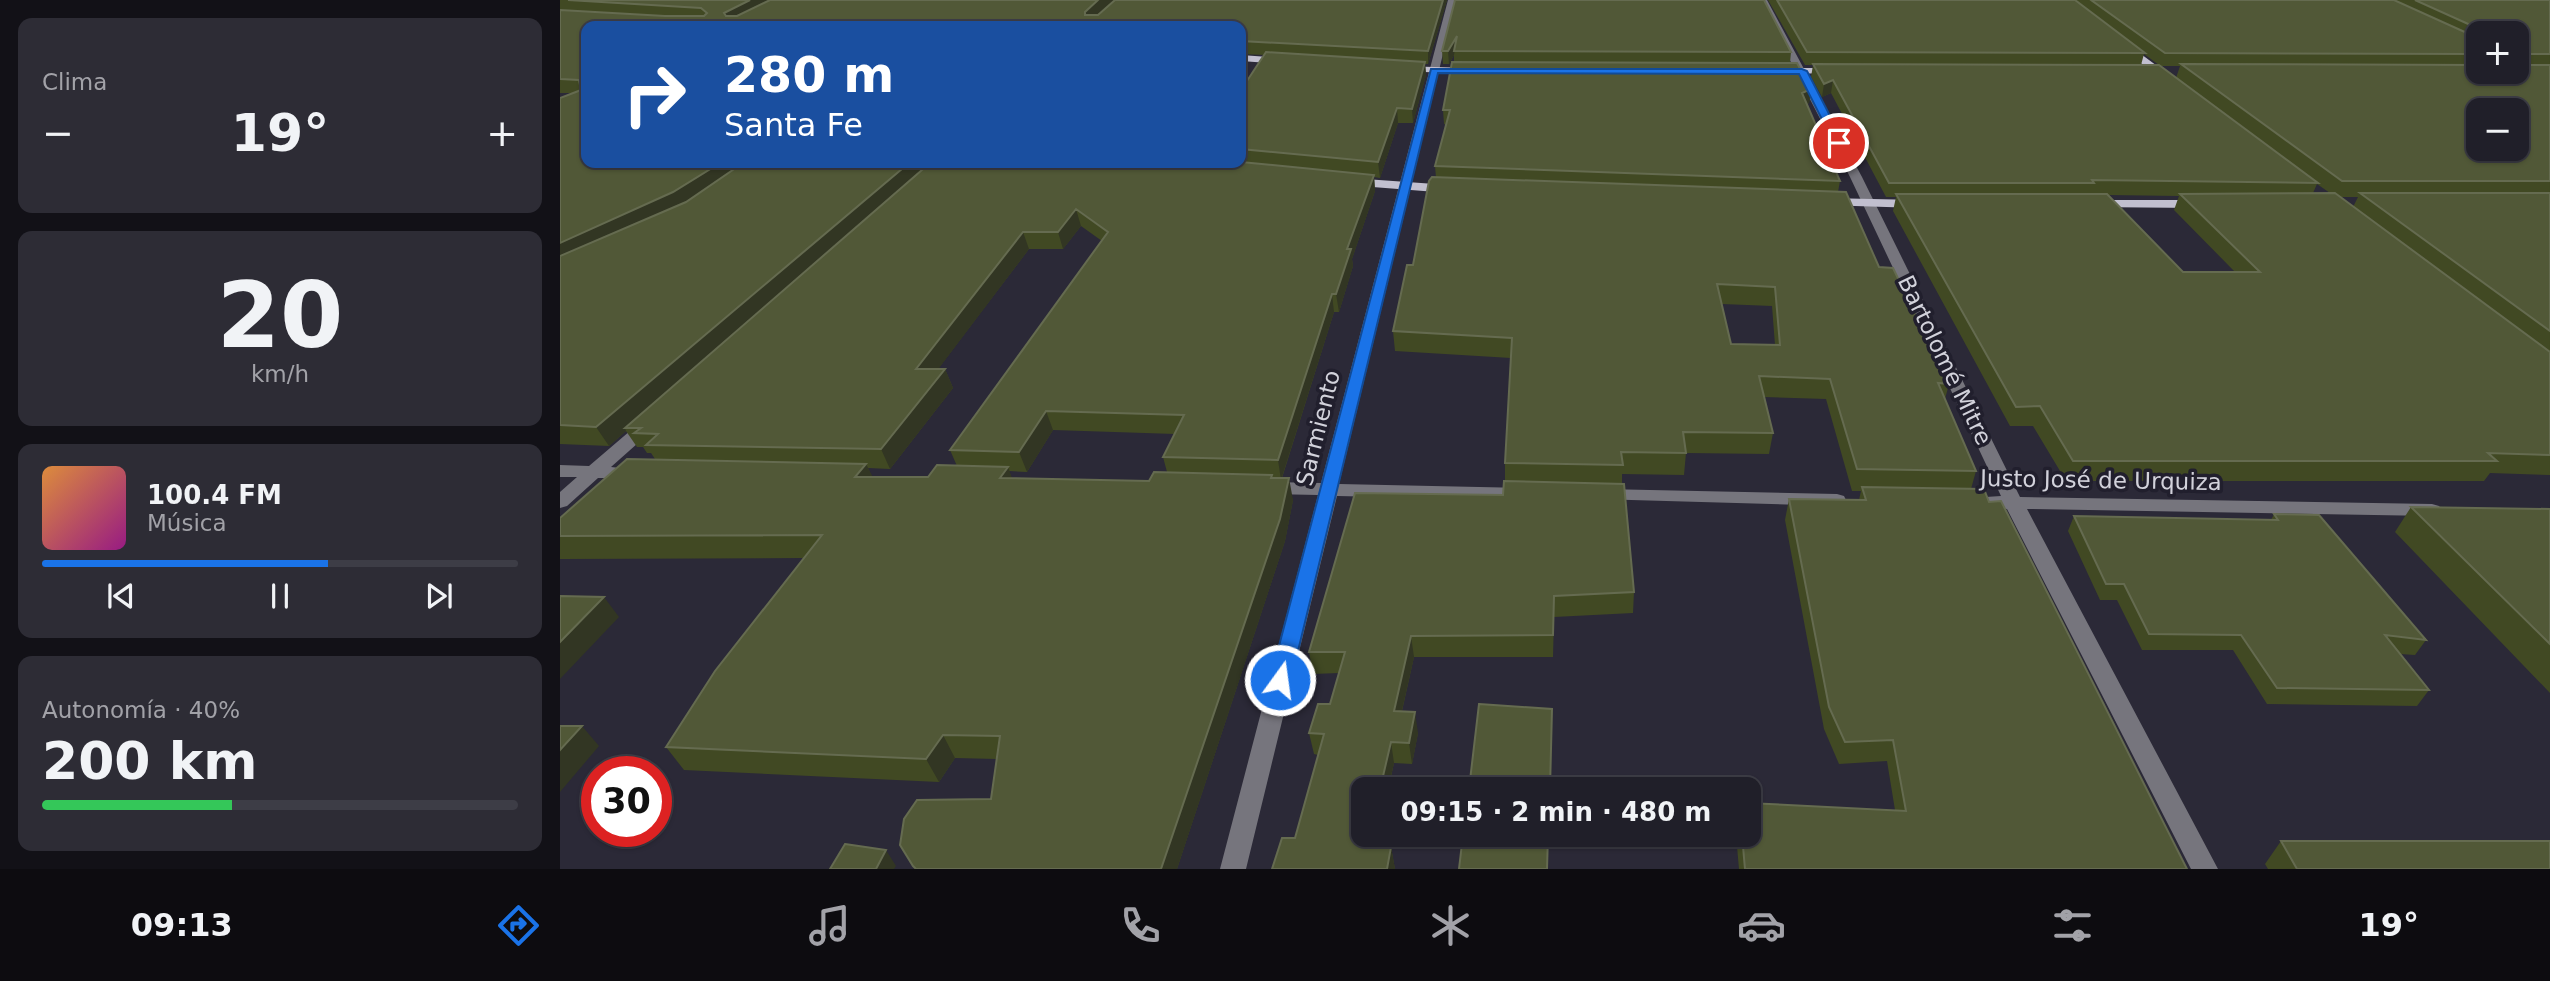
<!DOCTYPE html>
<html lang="es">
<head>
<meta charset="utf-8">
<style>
  :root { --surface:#201f29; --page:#2d2c35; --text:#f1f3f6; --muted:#a2a2a8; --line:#3d3d46; --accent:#1a73e8 }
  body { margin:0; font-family:"DejaVu Sans",sans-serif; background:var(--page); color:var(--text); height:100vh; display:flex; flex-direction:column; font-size:26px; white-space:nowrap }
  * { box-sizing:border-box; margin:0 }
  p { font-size:23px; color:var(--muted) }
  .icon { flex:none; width:38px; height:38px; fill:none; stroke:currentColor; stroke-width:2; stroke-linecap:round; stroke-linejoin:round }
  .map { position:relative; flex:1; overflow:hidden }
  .details { display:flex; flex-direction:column; gap:18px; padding:18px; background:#121117; width:560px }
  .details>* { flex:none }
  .top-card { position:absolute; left:21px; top:21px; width:665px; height:147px; border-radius:14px; box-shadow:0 2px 5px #0004,0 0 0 2px var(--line); background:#1a4fa0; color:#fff; overflow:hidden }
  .buttons { position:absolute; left:1906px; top:21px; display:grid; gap:14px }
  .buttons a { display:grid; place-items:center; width:63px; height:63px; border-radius:14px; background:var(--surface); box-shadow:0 2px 5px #0004,0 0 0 2px var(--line); font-size:35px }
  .speed { position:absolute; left:21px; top:756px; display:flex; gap:14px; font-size:35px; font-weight:700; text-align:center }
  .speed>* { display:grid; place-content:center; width:91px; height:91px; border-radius:50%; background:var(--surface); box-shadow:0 2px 5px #0004,0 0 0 2px var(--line); line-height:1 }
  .speed .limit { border:10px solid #d22; background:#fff; color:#111 }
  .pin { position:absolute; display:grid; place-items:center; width:60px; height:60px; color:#fff; margin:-30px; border:4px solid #fff; border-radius:50%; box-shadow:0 2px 7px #0007 }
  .me { position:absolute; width:77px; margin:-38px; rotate:14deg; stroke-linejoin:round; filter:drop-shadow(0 0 5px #0008) }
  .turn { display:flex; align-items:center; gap:24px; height:147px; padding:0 28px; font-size:32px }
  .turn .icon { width:91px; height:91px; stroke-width:2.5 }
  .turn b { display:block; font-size:49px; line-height:60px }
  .big { font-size:52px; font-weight:800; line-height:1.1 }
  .details .card { flex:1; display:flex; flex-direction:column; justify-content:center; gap:10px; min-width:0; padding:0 24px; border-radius:14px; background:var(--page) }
  .details .dial { align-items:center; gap:0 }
  .dial b { font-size:91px; line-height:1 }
  .song { display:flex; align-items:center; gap:21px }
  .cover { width:84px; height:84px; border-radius:10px; background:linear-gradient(135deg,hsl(30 70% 55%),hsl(310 70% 35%)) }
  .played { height:7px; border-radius:4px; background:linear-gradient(90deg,var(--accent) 60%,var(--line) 60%) }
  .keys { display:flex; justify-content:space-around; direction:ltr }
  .heat { display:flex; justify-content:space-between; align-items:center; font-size:38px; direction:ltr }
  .charge { height:10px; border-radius:5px; background:linear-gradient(90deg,#34c759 40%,var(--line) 0) }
  .trip { position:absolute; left:791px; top:777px; width:410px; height:70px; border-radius:14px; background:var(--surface); box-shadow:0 2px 5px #0004,0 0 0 2px var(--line); font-weight:800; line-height:70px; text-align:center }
  .tabs { display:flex; height:112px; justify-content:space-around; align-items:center; background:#0d0c10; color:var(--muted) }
  .tabs .icon { width:49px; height:49px }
  .tabs .active { color:var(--accent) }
  .tabs b { font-size:32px; color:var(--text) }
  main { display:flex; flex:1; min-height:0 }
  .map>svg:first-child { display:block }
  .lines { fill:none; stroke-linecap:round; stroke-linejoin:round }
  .minor { fill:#76757d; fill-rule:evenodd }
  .major { fill:#c1bfcf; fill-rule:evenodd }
  .wall { fill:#414923; fill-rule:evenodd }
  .shaded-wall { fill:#323623 }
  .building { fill:#515837; stroke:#656b50; stroke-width:2; fill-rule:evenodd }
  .route { fill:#1a73e8; stroke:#114b97; stroke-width:2 }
  .labels { text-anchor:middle; stroke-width:7; stroke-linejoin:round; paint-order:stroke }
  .street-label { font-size:23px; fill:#d2d2db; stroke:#211f2d }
</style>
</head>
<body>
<main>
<section class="details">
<div class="card"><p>Clima</p>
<div class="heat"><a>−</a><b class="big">19°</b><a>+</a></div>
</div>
<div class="card dial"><b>20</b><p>km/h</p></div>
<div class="card">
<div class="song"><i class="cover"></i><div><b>100.4 FM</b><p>Música</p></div></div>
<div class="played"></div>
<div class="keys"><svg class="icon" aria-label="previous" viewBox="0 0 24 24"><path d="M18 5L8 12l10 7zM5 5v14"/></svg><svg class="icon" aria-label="pause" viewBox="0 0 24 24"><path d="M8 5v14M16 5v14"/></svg><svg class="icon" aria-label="next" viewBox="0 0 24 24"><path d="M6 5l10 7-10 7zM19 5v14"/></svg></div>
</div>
<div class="card"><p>Autonomía · 40%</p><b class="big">200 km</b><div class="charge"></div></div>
</section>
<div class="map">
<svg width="1990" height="869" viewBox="0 0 1990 869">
  <rect width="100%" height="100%" fill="#2b2937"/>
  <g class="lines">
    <path class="minor" d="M 888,0 L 896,0 L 779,484 L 966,488 L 973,490 L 975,494 L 973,498 L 966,500 L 777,496 L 686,869 L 660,869 L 758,495 L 707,494 L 698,488 L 707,482 L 761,483 Z
      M 1199,0 L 1207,0 L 1302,177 L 1460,497 L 1872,504 L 1879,506 L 1882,510 L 1879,514 L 1872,516 L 1467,509 L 1658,869 L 1631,869 L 1447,509 L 1410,506 L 1408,502 L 1410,498 L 1441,496 L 1290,177 Z
      M 90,418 L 96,419 L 99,423 L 96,427 L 51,467 L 79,470 L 82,474 L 79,478 L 38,478 L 7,506 L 0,508 L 0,492 L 17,477 L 0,477 L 0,465 L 29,466 L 84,419 Z
      M 1043,489 L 1277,494 L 1284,496 L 1286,500 L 1284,504 L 1277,506 L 1036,499 L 1034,495 L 1036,491 Z"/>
    <path class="major" d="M 1560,43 L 1566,43 L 1612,77 L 1612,81 L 1604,81 L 1560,47 Z
      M 681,55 L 723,58 L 728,61 L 723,64 L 681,61 Z
      M 838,66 L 911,68 L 916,71 L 911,74 L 841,71 L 838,70 Z
      M 1275,68 L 1280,71 L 1278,73 L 1219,74 L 1214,71 L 1219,68 Z
      M 791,178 L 889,185 L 895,189 L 889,193 L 787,185 L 785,182 Z
      M 1267,198 L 1358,200 L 1364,204 L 1358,208 L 1263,205 L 1261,202 Z
      M 1533,200 L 1638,200 L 1644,204 L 1638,208 L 1529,207 L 1529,201 Z"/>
  </g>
  <path class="wall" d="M 0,0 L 554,0 L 538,15 L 887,0 L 868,64 L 865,64 L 866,75 L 853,123 L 838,123 L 820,178 L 814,177 L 815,191 L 792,259 L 793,266 L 779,312 L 774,312 L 722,478 L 733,500 L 725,541 L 617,869 L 355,869 L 340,845 L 431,799 L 437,759 L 395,758 L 379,782 L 124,770 L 106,747 L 244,558 L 0,559 L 0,518 L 95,459 L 91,453 L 87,453 L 83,447 L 77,447 L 66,431 L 49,446 L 0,444 L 0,99 L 13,93 L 0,93 ZM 26,26 L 681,26 L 681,54 L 705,55 L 681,90 L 681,163 L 26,163 ZM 521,226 L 542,241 L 390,450 L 397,466 L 368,477 L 312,477 L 308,468 L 330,469 L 393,388 L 385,369 L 378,369 L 469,249 L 503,249 ZM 493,430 L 615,434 L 603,457 L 607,472 L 589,481 L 452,479 L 449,471 L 467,472 Z
    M 1208,0 L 1990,0 L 1990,475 L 1930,473 L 1924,481 L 1506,481 L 1473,426 L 1450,426 L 1333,211 L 1336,197 L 1326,197 L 1271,93 L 1262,97 L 1251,77 L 1253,65 L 1245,65 ZM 1918,33 L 1956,33 L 1956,72 L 1918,72 ZM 1584,54 L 1599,65 L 1581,65 ZM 1601,66 L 1620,66 L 1616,78 ZM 1757,184 L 1770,193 L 1753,193 ZM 1548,195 L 1619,196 L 1614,210 L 1675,272 L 1623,272 ZM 1780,197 L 1798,197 L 1793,207 Z
    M 882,51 L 1231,52 L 1230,63 L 1251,89 L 1249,103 L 1247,104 L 1280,181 L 1278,192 L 1319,267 L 1389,384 L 1385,399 L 1416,471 L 1411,489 L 1429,502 L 1627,869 L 1179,869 L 1176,835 L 1188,835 L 1335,810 L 1327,761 L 1279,764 L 1264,729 L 1225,520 L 1229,499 L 1299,500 L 1301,491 L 1292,491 L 1266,399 L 1204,397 L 1213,433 L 1209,454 L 1126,453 L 1124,475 L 1062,474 L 1062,483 L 1074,592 L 1073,613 L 994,617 L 993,657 L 854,657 L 842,711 L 858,733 L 852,764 L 834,763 L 816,846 L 831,847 L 835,869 L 712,869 L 735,838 L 758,755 L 754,754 L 749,733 L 770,704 L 779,673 L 753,674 L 749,652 L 943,495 L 945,481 L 945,463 L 951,358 L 835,351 L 833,331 L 853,265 L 876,178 L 875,166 L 886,125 L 884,124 L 883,110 L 894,62 L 894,55 L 889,64 L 883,64 ZM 1162,304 L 1212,306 L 1215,345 L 1171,344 Z
    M 1851,507 L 1990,509 L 1990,693 L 1835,532 Z
    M 1714,514 L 1866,640 L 1855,655 L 1840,654 L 1869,690 L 1857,706 L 1707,704 L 1673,650 L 1582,650 L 1557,600 L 1540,600 L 1508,531 L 1514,516 L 1711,520 Z
    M 1721,841 L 1990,869 L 1708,869 L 1705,864 Z"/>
  <path class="shaded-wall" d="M 190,0 L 217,0 L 169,25 L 164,13 Z
    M 538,0 L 554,0 L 528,24 L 525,15 L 525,12 Z
    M 883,0 L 887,0 L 868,64 L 868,51 Z
    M 897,36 L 894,55 L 889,64 L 888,51 Z
    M 865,62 L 866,75 L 853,123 L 852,109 Z
    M 1273,80 L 1271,93 L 1262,97 L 1264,84 Z
    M 1251,89 L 1249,103 L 1241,107 L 1242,93 Z
    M 837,108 L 838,123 L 820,178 L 818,162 Z
    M 160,163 L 191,163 L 122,208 L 0,265 L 0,243 Z
    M 349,163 L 372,163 L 65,428 L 66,431 L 49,446 L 36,427 Z
    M 814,175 L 815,191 L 792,259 L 793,266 L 779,312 L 776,294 L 787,249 Z
    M 516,209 L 521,226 L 503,249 L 498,232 Z
    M 463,232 L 469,249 L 364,388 L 356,369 Z
    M 772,294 L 774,312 L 721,480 L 718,460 Z
    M 385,369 L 393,388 L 330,469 L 321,449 Z
    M 486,411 L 493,430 L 467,472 L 459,452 Z
    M 306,464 L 317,485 L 295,477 Z
    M 448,467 L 456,489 L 440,478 Z
    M 729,478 L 733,500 L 725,541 L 617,869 L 601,869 Z
    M 44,597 L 59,617 L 0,679 L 0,642 Z
    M 851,636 L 854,657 L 837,732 L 834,711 Z
    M 855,712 L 858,733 L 852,764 L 849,743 Z
    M 22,726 L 39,746 L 0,792 L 0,750 Z
    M 383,735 L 395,758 L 379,782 L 366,759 Z
    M 831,742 L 834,763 L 828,789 L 820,789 Z
    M 810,835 L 818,835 L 811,866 L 808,845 Z
    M 831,847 L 835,869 L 827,869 Z
    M 326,850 L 336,866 L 334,869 L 316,869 Z"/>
  <path class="building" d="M 8,0 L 190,0 L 164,13 L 166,16 L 177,16 L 210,0 L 538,0 L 525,12 L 525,15 L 538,15 L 555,0 L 883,0 L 868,51 L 681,41 L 681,26 L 26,26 L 26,163 L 160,163 L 113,192 L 0,243 L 0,98 L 21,90 L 19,80 L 0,79 L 0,10 L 105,16 L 144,16 L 147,13 L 141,8 Z
    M 895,0 L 1204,0 L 1231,52 L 894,51 L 897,36 L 888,51 L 882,51 Z
    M 1217,0 L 1515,0 L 1585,53 L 1247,52 Z
    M 1531,0 L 1834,0 L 1918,38 L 1918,54 L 1605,53 Z
    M 1855,0 L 1990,0 L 1990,54 L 1956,54 L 1956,33 L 1926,33 L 1926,32 Z
    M 706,52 L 865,62 L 852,109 L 837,108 L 818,162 L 681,149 L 681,90 Z
    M 892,62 L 1237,63 L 1251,89 L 1242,93 L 1280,181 L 875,166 L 890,110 L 883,110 Z
    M 1253,64 L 1599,65 L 1758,183 L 1532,180 L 1534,183 L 1329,183 L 1273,80 L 1264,84 Z
    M 1621,64 L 1918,65 L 1918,72 L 1956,72 L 1956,65 L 1990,65 L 1990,181 L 1782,181 ZM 1918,110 L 1956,110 L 1956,149 L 1918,149 Z
    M 681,162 L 814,175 L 787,249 L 791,249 L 776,294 L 772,294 L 718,460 L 603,457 L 624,415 L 486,411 L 459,452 L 390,450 L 548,232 L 516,209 L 498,232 L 463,232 L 356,369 L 385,369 L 321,449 L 86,445 L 98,434 L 74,433 L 81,428 L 65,428 L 370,163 L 681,163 Z
    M 183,163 L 349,163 L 36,427 L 0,425 L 0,256 L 126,202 Z
    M 872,177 L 1286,192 L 1319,267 L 1333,268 L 1389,384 L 1378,383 L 1416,471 L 1297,469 L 1270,379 L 1199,376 L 1213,433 L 1123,432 L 1126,453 L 1061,452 L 1063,465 L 945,463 L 952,338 L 833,331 L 847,265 L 853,265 L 869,181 ZM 1157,284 L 1215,287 L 1220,345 L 1171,344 Z
    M 1775,193 L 1990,352 L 1990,455 L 1928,453 L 1937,461 L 1513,461 L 1480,406 L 1456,407 L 1336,194 L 1547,194 L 1623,272 L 1700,272 L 1620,194 Z
    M 1800,193 L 1990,193 L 1990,331 Z
    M 67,459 L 306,464 L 295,477 L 368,477 L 377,465 L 448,467 L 440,478 L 589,481 L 594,472 L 712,475 L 711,478 L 729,478 L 720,519 L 601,869 L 356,869 L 353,866 L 340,845 L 344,819 L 357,800 L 431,799 L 440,736 L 383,735 L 366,759 L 106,747 L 155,671 L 262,535 L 0,536 L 0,518 Z
    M 944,481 L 1064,484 L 1074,592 L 994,596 L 993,635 L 851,636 L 834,711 L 855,712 L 849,743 L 831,742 L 820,789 L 803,789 L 803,835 L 810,835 L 808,845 L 831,847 L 827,869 L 712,869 L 722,838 L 735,838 L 764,734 L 749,733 L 758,704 L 770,704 L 785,652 L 749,652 L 795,493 L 943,495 Z
    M 1302,487 L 1424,489 L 1429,502 L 1441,501 L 1627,869 L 1185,869 L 1182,835 L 1188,835 L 1188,803 L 1346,811 L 1333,740 L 1285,742 L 1269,707 L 1229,499 L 1306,500 Z
    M 1851,507 L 1990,509 L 1990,644 Z
    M 1714,514 L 1759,515 L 1866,640 L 1825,635 L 1869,690 L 1717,688 L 1681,635 L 1589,634 L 1564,584 L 1546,584 L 1514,516 L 1718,520 Z
    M 0,596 L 44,597 L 0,642 Z
    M 919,704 L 992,709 L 990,789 L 909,789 Z
    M 0,726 L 22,726 L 0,750 Z
    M 903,835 L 988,835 L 987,869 L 899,869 Z
    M 1721,841 L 1990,841 L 1990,869 L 1737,869 Z
    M 285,844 L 326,850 L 316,869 L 270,869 Z"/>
  <path class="route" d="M 871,69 L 1242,69 L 1247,71 L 1284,143 L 1279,146 L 1274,143 L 1239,74 L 878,73 L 731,680 L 728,685 L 720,688 L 713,685 L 710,680 Z"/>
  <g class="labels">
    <g class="street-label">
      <text transform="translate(1385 360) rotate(64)" y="8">Bartolomé Mitre</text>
      <text transform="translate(758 428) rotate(-76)" y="8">Sarmiento</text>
      <text transform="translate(1541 480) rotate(1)" y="8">Justo José de Urquiza</text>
    </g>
  </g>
</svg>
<div class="buttons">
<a>+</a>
<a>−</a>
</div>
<div class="speed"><div class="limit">30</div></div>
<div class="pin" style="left:1279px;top:143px;background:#d93025"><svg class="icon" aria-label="arrive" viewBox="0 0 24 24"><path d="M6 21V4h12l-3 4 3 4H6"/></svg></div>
<svg class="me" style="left:720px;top:680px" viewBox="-20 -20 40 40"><circle r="17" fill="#1a73e8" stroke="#fff" stroke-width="3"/><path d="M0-11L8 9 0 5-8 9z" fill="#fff"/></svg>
<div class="trip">09:15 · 2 min · 480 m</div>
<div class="top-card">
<div class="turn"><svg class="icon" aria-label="right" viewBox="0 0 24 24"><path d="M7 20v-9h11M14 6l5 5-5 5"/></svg><div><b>280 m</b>Santa Fe</div></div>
</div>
</div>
</main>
<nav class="tabs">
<b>09:13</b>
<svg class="icon active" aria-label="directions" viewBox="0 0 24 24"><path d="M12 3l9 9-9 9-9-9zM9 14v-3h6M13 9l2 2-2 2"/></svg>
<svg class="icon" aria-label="music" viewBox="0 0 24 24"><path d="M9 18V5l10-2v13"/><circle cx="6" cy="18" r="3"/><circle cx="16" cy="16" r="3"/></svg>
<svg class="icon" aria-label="phone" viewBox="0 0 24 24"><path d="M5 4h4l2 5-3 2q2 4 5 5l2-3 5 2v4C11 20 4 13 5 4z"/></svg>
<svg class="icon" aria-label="climate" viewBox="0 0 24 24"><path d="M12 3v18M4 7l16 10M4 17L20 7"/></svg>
<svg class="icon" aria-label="car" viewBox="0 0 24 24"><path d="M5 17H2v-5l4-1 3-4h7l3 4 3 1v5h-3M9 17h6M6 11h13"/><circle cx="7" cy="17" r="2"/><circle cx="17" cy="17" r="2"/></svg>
<svg class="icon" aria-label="filters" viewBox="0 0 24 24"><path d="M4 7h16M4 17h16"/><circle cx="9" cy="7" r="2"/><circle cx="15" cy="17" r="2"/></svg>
<b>19°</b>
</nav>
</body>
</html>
